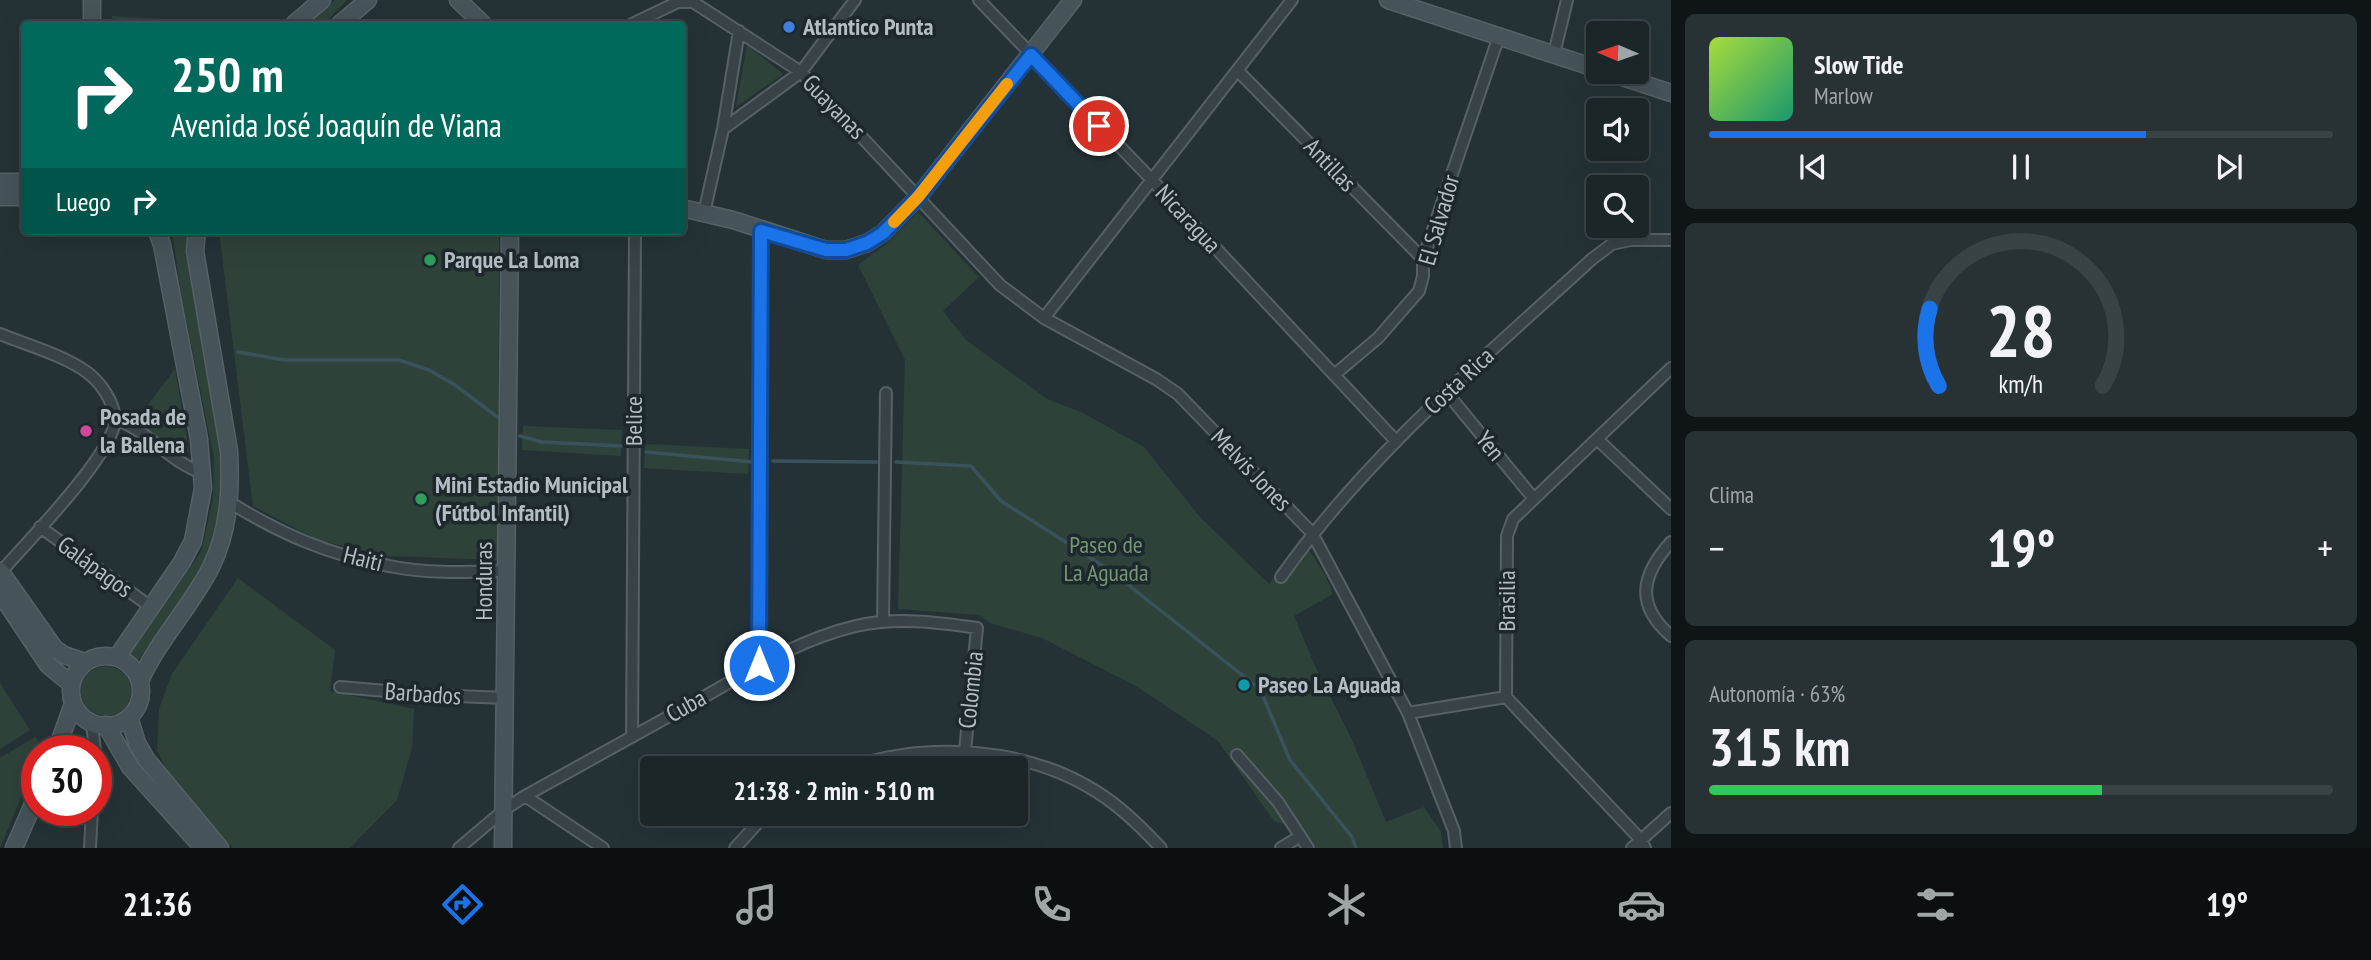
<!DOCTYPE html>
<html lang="es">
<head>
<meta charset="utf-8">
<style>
  :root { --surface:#1b2628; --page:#283234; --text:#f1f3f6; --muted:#a0a5a8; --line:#394345; --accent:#1a73e8 }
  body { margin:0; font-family:"PT Sans Narrow",sans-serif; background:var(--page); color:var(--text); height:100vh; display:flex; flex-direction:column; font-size:26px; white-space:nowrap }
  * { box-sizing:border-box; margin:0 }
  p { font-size:23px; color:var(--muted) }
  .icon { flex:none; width:38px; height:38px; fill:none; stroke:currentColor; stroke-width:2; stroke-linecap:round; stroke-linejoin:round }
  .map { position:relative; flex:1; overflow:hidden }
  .drawer { display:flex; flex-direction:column; gap:14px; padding:14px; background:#0f1516; width:700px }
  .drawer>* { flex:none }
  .banner { position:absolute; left:21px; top:21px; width:665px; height:214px; border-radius:7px; box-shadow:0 7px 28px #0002,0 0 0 2px var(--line); background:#00695c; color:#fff; overflow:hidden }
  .needle { width:46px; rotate:272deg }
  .controls { position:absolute; left:1586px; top:21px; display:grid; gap:14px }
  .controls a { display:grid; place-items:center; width:63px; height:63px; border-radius:7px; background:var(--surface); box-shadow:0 7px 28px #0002,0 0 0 2px var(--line); font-size:35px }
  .speed { position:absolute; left:21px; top:735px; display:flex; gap:14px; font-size:35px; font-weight:700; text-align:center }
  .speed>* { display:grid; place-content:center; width:91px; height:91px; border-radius:50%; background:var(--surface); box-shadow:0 7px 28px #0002,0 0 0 2px var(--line); line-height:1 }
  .speed .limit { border:10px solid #d22; background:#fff; color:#111 }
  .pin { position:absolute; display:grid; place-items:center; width:60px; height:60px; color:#fff; margin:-30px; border:4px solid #fff; border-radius:50%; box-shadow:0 2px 7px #0007 }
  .me { position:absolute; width:77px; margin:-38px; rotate:0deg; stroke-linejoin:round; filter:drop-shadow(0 0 5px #0008) }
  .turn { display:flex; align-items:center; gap:24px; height:147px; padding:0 35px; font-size:32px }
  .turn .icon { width:91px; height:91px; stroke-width:2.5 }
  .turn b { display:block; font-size:49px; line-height:60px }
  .then { display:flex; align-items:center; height:66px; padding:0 35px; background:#0003; gap:14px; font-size:26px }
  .big { font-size:52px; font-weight:600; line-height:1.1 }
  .drawer .card { flex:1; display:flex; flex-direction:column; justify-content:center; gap:10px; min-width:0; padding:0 24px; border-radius:10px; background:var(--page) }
  .drawer .dial { align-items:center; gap:0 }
  .dial svg { height:182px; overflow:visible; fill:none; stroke:var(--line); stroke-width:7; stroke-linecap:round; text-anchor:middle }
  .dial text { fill:var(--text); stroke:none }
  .song { display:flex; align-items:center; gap:21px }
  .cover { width:84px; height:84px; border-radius:10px; background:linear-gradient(135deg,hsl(80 70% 55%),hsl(160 70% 35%)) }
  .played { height:7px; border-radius:4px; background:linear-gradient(90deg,var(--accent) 70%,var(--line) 70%) }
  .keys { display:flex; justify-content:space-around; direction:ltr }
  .heat { display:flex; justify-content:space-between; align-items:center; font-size:38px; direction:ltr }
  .charge { height:10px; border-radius:5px; background:linear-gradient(90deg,#34c759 63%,var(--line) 0) }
  .trip { position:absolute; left:640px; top:756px; width:388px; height:70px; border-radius:7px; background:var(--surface); box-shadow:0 7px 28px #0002,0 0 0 2px var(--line); font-weight:600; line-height:70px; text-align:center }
  .tabs { display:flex; height:112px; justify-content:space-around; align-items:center; background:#0b0f10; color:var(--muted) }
  .tabs .icon { width:49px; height:49px }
  .tabs .selected { color:var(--accent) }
  .tabs b { font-size:32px; color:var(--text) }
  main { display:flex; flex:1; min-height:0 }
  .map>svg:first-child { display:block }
  .green { fill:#2f423a }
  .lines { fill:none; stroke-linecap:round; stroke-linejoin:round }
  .stream { stroke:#3a525b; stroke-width:3.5 }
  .street-casing { stroke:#556165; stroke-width:14 }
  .secondary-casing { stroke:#556165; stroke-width:19 }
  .street { stroke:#374347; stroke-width:10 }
  .secondary { stroke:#465359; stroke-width:16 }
  .route-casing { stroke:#114b97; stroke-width:18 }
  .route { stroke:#1a73e8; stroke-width:12 }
  .slow { stroke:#f59e0b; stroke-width:12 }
  .shop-dot { fill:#3f7fe0; stroke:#1c282b; stroke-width:2.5 }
  .leisure-dot { fill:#2e9e5b; stroke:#1c282b; stroke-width:2.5 }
  .hotel-dot { fill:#d1479c; stroke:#1c282b; stroke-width:2.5 }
  .culture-dot { fill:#0f9aa8; stroke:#1c282b; stroke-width:2.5 }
  .labels { text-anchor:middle; stroke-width:7; stroke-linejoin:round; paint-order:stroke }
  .poi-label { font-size:24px; font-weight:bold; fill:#b2bec3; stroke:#1c282b; text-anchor:start }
  .street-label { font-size:24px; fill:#b2bec3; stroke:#1c282b }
  .park-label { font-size:24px; fill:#779673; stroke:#1c282b }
</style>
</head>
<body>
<main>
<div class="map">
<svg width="1671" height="848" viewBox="0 0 1671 848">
  <rect width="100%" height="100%" fill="#243236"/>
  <path class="green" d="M 335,0 L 347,0 L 324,24 L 307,24 Z
    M 112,16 L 162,19 L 162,24 L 113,24 Z
    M 747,45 L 783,74 L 736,107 Z
    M 918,212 L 979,277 L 943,311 L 966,340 L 1047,399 L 1083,413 L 1144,447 L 1199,516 L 1269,584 L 1303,541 L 1326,576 L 1333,594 L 1294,616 L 1315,666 L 1352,740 L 1386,822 L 1424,807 L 1441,832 L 1443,848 L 1315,848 L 1304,832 L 1274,821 L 1218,741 L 1136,686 L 1042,638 L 990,623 L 980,615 L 898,609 L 905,360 L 858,265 L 888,243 Z
    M 172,231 L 188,231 C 189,337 248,448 211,552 C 208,560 202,568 197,575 C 179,606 157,634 136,663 L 128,655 L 201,552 L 213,499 L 214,458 L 181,294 Z
    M 219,231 L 499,231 L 498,560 L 388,556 L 318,540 L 253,506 Z
    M 175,369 L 189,452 L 185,456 L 135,422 Z
    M 523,426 L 622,430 L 621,456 L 522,450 Z
    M 645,444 L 749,449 L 748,474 L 644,468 Z
    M 238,578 L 335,650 L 330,691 L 414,709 L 412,748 L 397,800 L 350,848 L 233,848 L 174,783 L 157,751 L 159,709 L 172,674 Z
    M81 691a25 25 0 1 1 50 0a25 25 0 1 1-50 0Z
    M 0,683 L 30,730 L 0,749 Z
    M 35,737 L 42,747 L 40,751 L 37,751 L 37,759 L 0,848 L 0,758 Z"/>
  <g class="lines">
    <path class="stream" d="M 238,352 L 284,360 L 399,360 L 429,370 L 455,385 L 500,419
      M 520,436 L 542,442 L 621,446
      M 646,452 L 753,462
      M 773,461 L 877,462
      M 896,462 L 971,466 L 1001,501 L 1108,569 L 1260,689 L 1290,760 L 1352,837 L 1356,848"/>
    <defs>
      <path id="street" d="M 979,0 L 1151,179 L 1395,440
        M 632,24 L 678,2 L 693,2 L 801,72 L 1000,285 L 1044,318 L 1156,379 L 1178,394 L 1312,533 L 1408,713 L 1454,831 L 1456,848
        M 1554,54 L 1567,0
        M 1238,71 L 1423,259
        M 723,129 L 801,72 L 855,0
        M 704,213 L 723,129 L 739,31
        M 1044,318 L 1292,0
        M 0,334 C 27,345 66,356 88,373 C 101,383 114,402 115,419 C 115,453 25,544 0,573
        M 1334,375 L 1378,338 L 1419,291 L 1423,276 L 1423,259 L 1499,36
        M 1447,393 L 1534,499
        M 115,419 C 148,430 170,463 203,473
        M 1597,439 L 1671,509
        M 229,502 C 281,534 329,555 389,566 C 427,574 469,572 508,571
        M 40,527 L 151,607
        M 1671,542 C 1641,575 1635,605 1671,636
        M 1281,577 C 1367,455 1483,359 1592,259 L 1612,244 L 1630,240 L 1671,240
        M 883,622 L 886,393
        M 759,665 L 762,231
        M 340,687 L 432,695 L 506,698
        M 1408,713 L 1506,697
        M 92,724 L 95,751
        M 632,737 L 635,231
        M 1237,755 L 1278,802 L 1308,848
        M 849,768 C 926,741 1027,747 1097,792 C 1121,807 1141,827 1161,848
        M 525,796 L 603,848
        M 90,848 L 92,810
        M 459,848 L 504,810 L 525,796 C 584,763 643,731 702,698 C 751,670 800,639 856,626 C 896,617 937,622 977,628 L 965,751
        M 735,848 L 766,814
        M 1281,848 L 1299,837
        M 1632,848 L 1671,813
        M 1645,848 L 1641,840 L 1506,697 L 1507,536 L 1513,519 L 1671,368"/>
      <path id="secondary" d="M 92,0 L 92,24
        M 458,0 L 483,24
        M 1388,0 L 1598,69
        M 294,24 L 322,0
        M 340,24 L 368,0
        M 1607,72 L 1671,93
        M 0,182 L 24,182
        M 0,197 L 24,197
        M 682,208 L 733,220 L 826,250 L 846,250 L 867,243 L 883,233 L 918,197 L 1073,0
        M 0,571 L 55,649 L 64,655 L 85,662
        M 0,593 L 48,665 L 71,684
        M71 691a35 35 0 1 1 70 0a35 35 0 1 1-70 0Z
        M 117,657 L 182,562 L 193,541 L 203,488 L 199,439 L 162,245 L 157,231
        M 140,681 C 158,640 191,607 211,567 C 229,531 231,491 229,451 L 195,251 L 197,231
        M 129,717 L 137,743 L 146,759 L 220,848
        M 106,725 L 130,767 L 203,848
        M 56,751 L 73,704
        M 14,848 L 37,795
        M 503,848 L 510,231"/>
    </defs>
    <use href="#street" class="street-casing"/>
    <use href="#secondary" class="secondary-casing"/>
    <use href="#street" class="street"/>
    <use href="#secondary" class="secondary"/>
  </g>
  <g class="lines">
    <defs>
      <path id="route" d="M 759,665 L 761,231 L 826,250 L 846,250 L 867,243 L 883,233 L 918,197 L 1031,55 L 1099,126"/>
    </defs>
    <use href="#route" class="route-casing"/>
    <use href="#route" class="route"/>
    <path class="slow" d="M 894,222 L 918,197 L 1007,84"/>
  </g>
  <circle class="shop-dot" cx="789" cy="27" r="7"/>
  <g class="leisure-dot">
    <circle cx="430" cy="260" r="7"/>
    <circle cx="421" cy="499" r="7"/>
  </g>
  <circle class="hotel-dot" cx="86" cy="431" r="7"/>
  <circle class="culture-dot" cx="1244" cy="685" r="7"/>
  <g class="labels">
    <g class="poi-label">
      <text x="803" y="35">Atlantico Punta</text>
      <text x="444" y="268">Parque La Loma</text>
      <text x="100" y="425">Posada de<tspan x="100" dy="28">la Ballena</tspan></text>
      <text x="435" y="493">Mini Estadio Municipal<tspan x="435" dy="28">(Fútbol Infantil)</tspan></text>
      <text x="1258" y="693">Paseo La Aguada</text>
    </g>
    <g class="street-label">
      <text transform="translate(834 107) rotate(46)" y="8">Guayanas</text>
      <text transform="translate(1330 165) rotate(46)" y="8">Antillas</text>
      <text transform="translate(1188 219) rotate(47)" y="8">Nicaragua</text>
      <text transform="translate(1439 220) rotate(-74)" y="8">El Salvador</text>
      <text transform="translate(1459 381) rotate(-43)" y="8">Costa Rica</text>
      <text transform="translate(634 421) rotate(-90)" y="8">Belice</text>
      <text transform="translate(1490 446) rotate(51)" y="8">Yen</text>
      <text transform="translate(1251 470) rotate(46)" y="8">Melvis Jones</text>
      <text transform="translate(363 559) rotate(14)" y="8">Haiti</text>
      <text transform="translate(95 567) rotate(36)" y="8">Galápagos</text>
      <text transform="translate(484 581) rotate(-90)" y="8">Honduras</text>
      <text transform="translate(1507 601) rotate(-90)" y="8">Brasilia</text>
      <text transform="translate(971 690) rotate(-84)" y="8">Colombia</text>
      <text transform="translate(423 694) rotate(4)" y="8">Barbados</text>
      <text transform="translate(686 706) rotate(-29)" y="8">Cuba</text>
    </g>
    <g class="park-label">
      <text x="1106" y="553">Paseo de<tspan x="1106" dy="28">La Aguada</tspan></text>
    </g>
  </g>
</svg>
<div class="controls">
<a><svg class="needle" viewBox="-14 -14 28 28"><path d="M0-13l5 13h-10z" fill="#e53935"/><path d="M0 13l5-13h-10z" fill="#a0a5a8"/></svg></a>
<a><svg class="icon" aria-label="sound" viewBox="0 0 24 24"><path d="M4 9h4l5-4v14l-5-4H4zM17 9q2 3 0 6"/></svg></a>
<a><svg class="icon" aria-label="search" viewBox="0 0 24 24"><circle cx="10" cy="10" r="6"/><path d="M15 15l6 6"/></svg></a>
</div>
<div class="speed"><div class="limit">30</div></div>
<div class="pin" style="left:1099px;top:126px;background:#d93025"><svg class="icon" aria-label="arrive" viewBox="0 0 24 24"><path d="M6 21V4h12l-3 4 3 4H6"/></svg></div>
<svg class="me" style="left:759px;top:665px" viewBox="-20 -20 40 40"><circle r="17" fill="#1a73e8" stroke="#fff" stroke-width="3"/><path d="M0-11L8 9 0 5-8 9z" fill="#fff"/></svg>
<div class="trip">21:38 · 2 min · 510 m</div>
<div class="banner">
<div class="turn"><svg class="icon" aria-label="right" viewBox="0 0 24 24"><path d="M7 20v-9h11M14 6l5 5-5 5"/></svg><div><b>250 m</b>Avenida José Joaquín de Viana</div></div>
<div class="then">Luego<svg class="icon" aria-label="right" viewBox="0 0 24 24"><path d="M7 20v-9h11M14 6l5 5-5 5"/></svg></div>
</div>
</div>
<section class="drawer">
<div class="card">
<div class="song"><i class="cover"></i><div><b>Slow Tide</b><p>Marlow</p></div></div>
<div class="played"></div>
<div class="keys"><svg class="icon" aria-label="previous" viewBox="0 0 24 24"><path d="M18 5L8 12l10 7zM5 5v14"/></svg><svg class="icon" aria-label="pause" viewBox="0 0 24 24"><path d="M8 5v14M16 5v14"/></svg><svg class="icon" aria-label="next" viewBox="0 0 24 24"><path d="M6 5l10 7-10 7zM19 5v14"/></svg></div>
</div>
<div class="card dial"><svg viewBox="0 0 100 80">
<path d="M14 69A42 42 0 1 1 86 69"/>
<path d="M14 69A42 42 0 0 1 10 35" stroke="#1a73e8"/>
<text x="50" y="56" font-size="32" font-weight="700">28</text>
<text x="50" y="72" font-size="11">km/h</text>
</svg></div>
<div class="card"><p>Clima</p>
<div class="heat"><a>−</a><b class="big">19°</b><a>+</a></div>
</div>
<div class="card"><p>Autonomía · 63%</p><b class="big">315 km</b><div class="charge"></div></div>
</section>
</main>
<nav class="tabs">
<b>21:36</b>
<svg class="icon selected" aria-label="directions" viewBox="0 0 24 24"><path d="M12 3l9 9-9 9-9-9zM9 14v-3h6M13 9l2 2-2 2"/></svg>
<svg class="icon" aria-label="music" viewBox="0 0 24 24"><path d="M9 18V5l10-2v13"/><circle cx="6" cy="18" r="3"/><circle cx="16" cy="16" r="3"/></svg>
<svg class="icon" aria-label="phone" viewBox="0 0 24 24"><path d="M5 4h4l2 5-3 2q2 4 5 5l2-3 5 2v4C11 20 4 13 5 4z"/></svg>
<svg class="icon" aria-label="climate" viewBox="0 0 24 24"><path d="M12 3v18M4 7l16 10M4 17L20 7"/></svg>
<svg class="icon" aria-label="car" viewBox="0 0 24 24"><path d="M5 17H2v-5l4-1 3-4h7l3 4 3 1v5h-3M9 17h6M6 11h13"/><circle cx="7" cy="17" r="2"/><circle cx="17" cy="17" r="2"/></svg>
<svg class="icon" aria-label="filters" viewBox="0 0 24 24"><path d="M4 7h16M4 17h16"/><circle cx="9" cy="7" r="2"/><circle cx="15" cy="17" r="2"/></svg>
<b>19°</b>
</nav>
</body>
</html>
